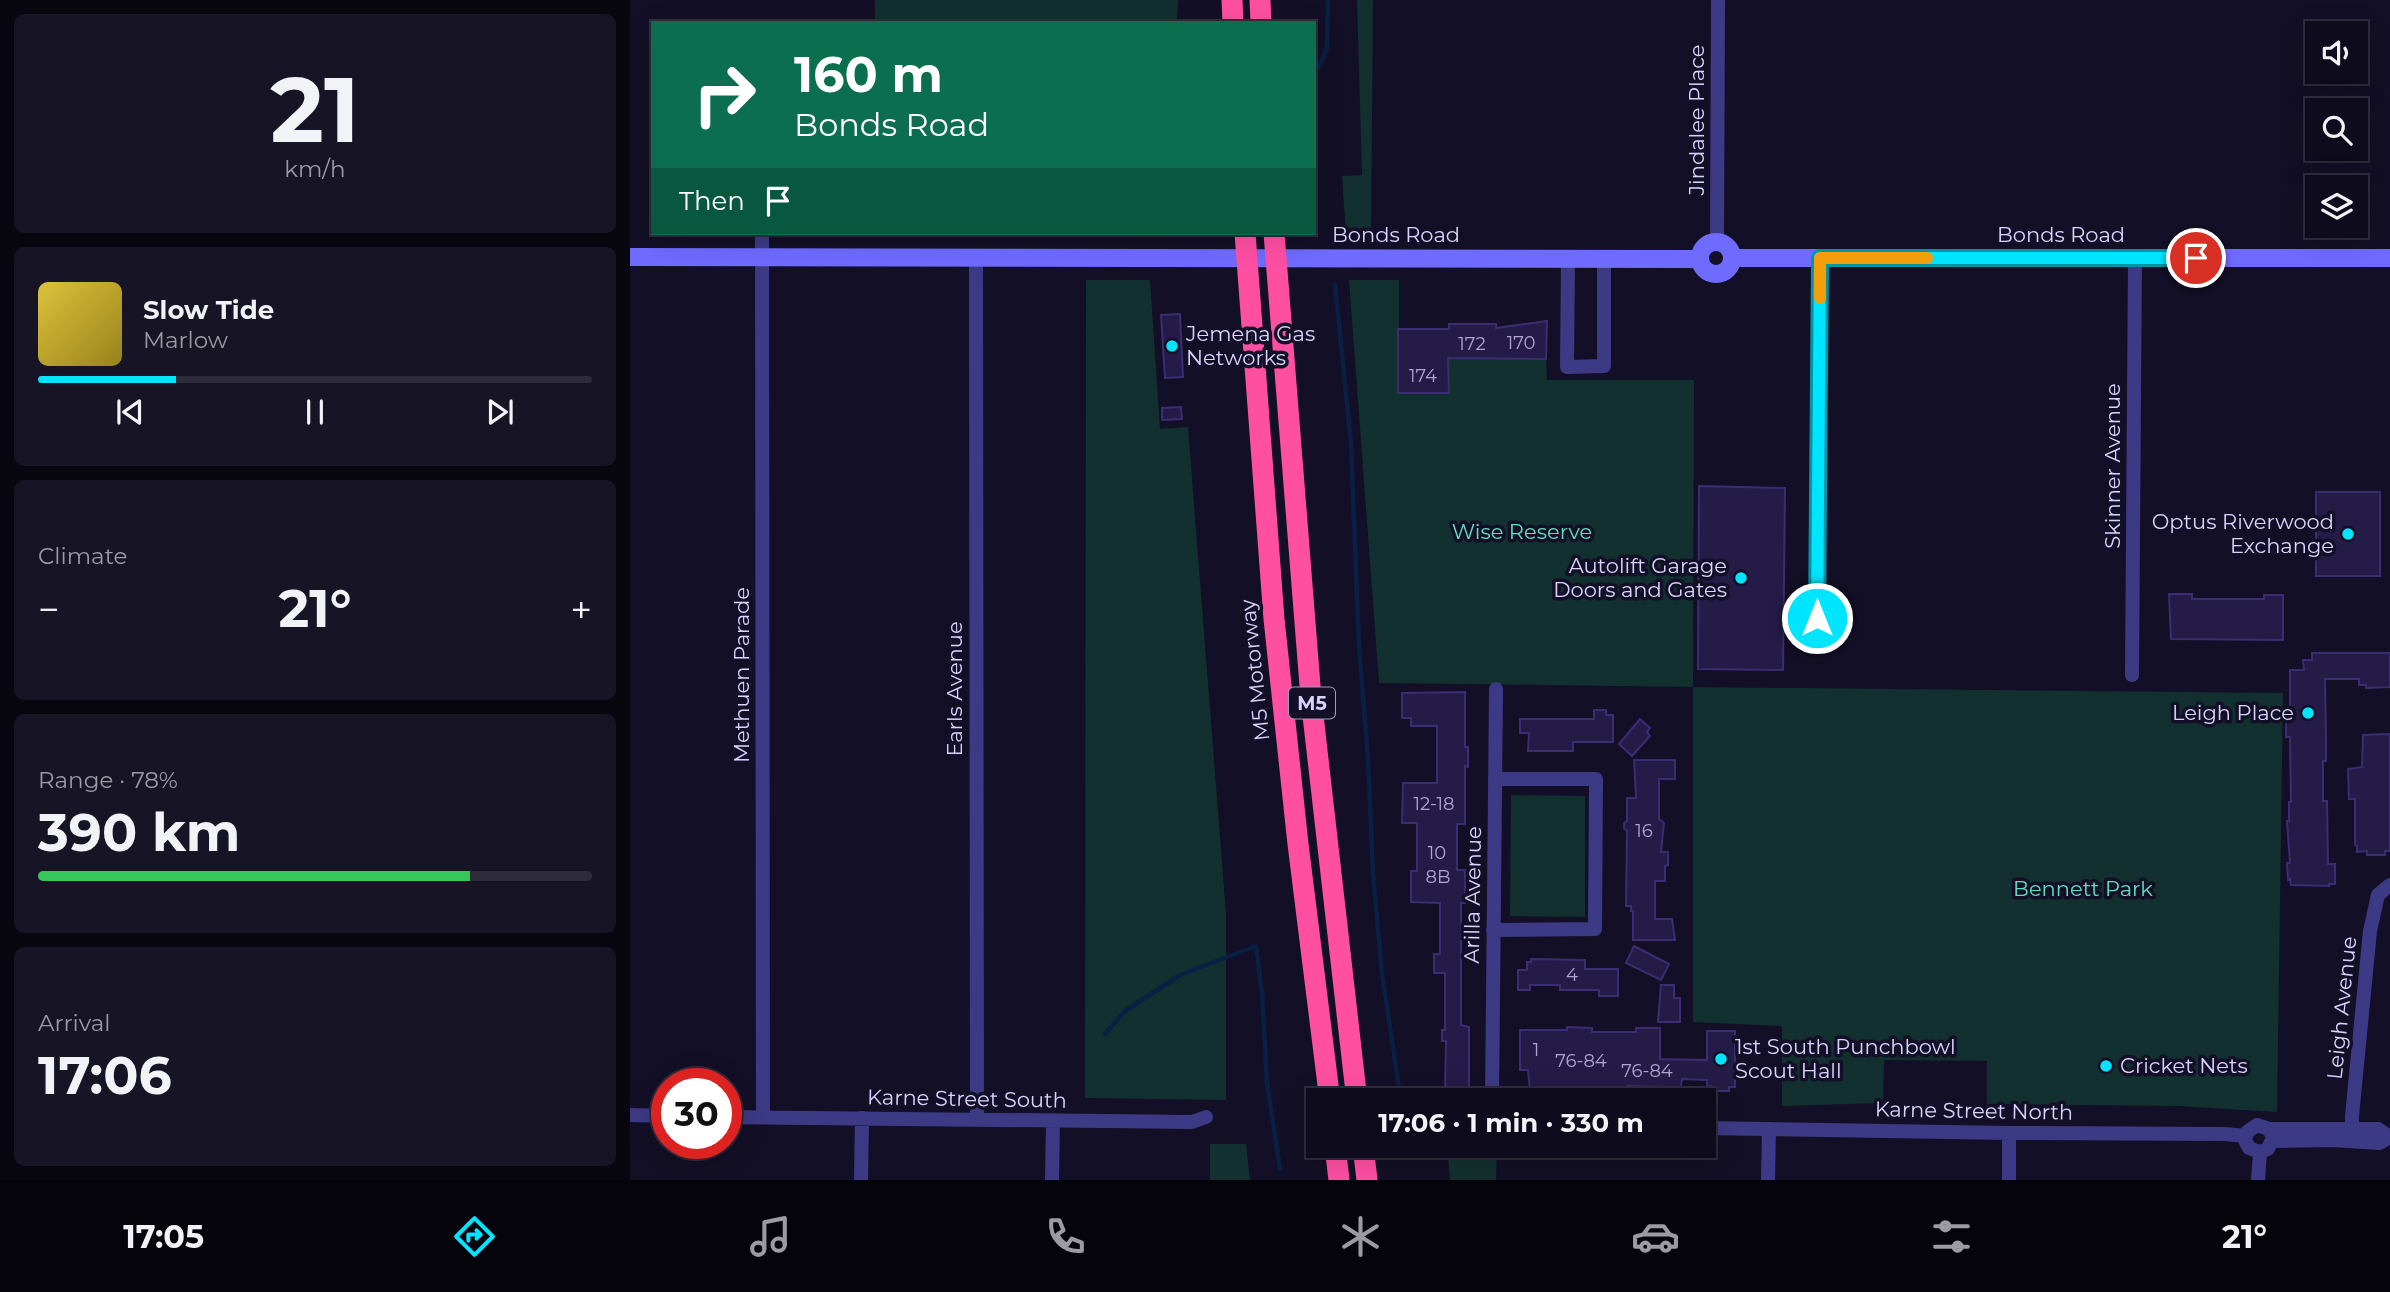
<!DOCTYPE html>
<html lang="en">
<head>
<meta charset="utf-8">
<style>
  :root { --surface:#0e0b1c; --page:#171425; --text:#f1f3f6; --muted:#9b9ba3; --line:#2e2b3b; --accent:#00e5ff }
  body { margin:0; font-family:Montserrat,sans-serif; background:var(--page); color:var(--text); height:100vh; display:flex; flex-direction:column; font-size:26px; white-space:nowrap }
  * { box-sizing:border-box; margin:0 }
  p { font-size:23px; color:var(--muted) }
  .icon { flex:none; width:38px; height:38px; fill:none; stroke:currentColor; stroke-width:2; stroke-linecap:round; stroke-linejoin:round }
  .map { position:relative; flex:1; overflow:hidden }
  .drawer { display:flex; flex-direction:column; gap:14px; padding:14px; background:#08060f; width:630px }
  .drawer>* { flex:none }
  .guide { position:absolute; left:21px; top:21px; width:665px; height:214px; border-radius:0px; box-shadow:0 7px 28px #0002,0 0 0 2px var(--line); background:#0b6e4f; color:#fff; overflow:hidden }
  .controls { position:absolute; left:1675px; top:21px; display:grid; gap:14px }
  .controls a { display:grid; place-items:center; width:63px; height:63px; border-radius:0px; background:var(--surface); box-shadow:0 7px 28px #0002,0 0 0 2px var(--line); font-size:35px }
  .speed { position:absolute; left:21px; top:1068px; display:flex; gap:14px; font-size:35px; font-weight:700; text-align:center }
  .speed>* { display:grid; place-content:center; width:91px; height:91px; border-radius:50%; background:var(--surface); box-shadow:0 7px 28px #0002,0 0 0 2px var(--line); line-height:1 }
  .speed .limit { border:10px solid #d22; background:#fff; color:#111 }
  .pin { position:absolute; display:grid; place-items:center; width:60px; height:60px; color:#fff; margin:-30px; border:4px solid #fff; border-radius:50%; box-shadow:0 2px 7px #0007 }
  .me { position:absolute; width:77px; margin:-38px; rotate:0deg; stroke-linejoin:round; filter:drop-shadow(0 0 5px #0008) }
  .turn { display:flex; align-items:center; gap:24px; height:147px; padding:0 28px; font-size:32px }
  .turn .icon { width:91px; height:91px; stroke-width:2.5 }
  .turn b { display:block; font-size:49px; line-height:60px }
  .then { display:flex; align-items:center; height:66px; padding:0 28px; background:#0003; gap:14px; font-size:26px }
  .big { font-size:52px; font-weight:700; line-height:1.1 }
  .drawer .card { flex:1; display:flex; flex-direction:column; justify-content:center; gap:10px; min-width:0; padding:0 24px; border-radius:10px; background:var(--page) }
  .drawer .dial { align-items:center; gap:0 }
  .dial b { font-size:91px; line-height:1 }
  .song { display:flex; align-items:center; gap:21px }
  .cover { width:84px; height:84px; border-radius:10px; background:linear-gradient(135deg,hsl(50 70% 55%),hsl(50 70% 35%)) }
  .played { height:7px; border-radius:4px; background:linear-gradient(90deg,var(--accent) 25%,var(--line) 25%) }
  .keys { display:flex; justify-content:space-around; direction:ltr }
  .heat { display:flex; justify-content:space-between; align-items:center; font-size:38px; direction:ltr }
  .charge { height:10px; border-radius:5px; background:linear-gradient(90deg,#34c759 78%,var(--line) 0) }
  .trip { position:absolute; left:676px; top:1088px; width:410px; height:70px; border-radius:0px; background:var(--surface); box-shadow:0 7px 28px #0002,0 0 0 2px var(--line); font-weight:700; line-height:70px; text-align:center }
  .tabs { display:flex; height:112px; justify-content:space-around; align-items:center; background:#06040b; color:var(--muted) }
  .tabs .icon { width:49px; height:49px }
  .tabs .active { color:var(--accent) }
  .tabs b { font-size:32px; color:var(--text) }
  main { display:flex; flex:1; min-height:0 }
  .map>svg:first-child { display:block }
  .green { fill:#12302f }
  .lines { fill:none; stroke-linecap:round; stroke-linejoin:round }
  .stream { stroke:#0a1f44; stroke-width:4.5 }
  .building { fill:#241b47; stroke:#3b2d73; stroke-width:2 }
  .minor { stroke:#3d3a85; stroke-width:14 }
  .secondary { stroke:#6f6bff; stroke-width:18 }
  .motorway { stroke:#ff4fa3; stroke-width:21 }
  .route-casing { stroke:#0095a6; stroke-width:18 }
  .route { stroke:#00e5ff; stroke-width:12 }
  .slow { stroke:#f59e0b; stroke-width:12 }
  .poi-dot { fill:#00e5ff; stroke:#130f26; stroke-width:2.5 }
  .labels { text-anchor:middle; stroke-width:7; stroke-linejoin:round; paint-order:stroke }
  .number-label { font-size:18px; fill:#aca6d1 }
  .shield { fill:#130f26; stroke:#9e99be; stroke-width:2 }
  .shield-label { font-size:19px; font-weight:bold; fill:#d9d4ff }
  .street-label { font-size:21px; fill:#d9d4ff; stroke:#130f26 }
  .poi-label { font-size:21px; fill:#d9d4ff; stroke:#130f26; text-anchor:start }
  .park-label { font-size:21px; fill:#5fe0c0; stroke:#130f26 }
</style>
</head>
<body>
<main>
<section class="drawer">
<div class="card dial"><b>21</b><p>km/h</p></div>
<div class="card">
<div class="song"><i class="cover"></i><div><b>Slow Tide</b><p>Marlow</p></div></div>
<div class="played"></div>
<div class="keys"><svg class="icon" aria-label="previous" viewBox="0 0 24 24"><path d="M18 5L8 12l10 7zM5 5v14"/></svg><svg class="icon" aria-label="pause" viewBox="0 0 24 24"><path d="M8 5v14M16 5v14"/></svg><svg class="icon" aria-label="next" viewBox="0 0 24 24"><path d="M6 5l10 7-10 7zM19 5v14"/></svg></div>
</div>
<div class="card"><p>Climate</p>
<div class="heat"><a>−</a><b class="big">21°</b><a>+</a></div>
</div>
<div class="card"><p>Range · 78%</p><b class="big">390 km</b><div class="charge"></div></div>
<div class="card"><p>Arrival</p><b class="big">17:06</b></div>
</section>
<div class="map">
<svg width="1760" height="1180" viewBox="0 0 1760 1180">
  <rect width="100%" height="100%" fill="#130f26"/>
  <path class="green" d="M 245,0 L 548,0 L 547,23 L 245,23 Z
    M 727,0 L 743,0 L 741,235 L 716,235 L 712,176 L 732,175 Z
    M 319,233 L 545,233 L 545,235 Z
    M 456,280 L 520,280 L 530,429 L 558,427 L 596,914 L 596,1100 L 455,1098 Z
    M 719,280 L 769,280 L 769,393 L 818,393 L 818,358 L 916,359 L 917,380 L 1064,380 L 1063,687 L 1653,693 L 1647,1112 L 1548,1106 L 1357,1104 L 1357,1061 L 1254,1060 L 1253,1103 L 1152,1106 L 1152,1026 L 1063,1022 L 1063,687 L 749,683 Z
    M 881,795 L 955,796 L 955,917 L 880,916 Z
    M 580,1144 L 616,1144 L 620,1180 L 580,1180 Z
    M 817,1146 L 867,1148 L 866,1180 L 820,1180 Z"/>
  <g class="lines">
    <path class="stream" d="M 688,69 L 697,48 L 698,0
      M 705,285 L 721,443 L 729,647 L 738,758 L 743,874 L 752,974 L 771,1101
      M 475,1034 L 495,1011 L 550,975 L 626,946 L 632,993 L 637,1083 L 650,1169"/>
  </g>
  <path class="building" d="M 550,314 L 553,377 L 535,378 L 531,315 Z
    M 917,321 L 916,359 L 818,358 L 819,393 L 768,393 L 768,329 L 819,329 L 819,324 L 866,324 L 866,328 Z
    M 551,407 L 552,419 L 532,420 L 532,408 Z
    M 1069,486 L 1155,488 L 1153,670 L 1068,669 Z
    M 1686,492 L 1750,492 L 1750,576 L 1686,576 Z
    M 1539,594 L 1562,594 L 1562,599 L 1634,599 L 1634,595 L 1653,595 L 1653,640 L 1541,639 Z
    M 1682,653 L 1760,653 L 1760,687 L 1736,688 L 1736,685 L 1729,685 L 1729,679 L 1695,679 L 1696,739 L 1696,761 L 1693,761 L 1693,801 L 1697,801 L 1698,864 L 1705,864 L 1705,884 L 1699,884 L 1699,886 L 1661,885 L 1660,879 L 1658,880 L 1657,863 L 1660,863 L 1657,821 L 1659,821 L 1659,802 L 1661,802 L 1660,737 L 1656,737 L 1656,717 L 1660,717 L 1660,670 L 1674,670 L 1673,660 L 1682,660 Z
    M 835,692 L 835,747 L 838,747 L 838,767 L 835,766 L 835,824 L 827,824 L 827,870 L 835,870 L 835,903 L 831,903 L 831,1025 L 839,1027 L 839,1088 L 815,1090 L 816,1041 L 812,1041 L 812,1030 L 815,1030 L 815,973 L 804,973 L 804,954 L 810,954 L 810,903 L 781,902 L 781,871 L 787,871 L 787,823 L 772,823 L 773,783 L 807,783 L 807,726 L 781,726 L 781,718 L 772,718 L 772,693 Z
    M 964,710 L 976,710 L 976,715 L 983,715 L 983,742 L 943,742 L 943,751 L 898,751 L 899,733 L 890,733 L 890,719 L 964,719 Z
    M 1010,719 L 1020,728 L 1017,732 L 1020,736 L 1002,756 L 989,744 Z
    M 1760,734 L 1760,851 L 1755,851 L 1755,855 L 1737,855 L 1737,851 L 1727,852 L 1727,846 L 1725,845 L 1725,799 L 1719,799 L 1718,769 L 1732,767 L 1733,735 Z
    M 1004,760 L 1045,760 L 1045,779 L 1029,779 L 1029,819 L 1034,823 L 1031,852 L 1038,852 L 1038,865 L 1035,866 L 1035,881 L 1025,881 L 1025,919 L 1042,919 L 1045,940 L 1003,940 L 1003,911 L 1001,911 L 1001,906 L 996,906 L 997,831 L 994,828 L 994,823 L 997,821 L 997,798 L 1006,798 Z
    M 1004,946 L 1039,964 L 1031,980 L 996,963 Z
    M 901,959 L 955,960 L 955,969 L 988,969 L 988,996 L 969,996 L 969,990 L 930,990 L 930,985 L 900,985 L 900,990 L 888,990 L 888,970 L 897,970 L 897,962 L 901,962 Z
    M 1031,985 L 1044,985 L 1044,998 L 1050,998 L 1050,1022 L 1028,1022 Z
    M 937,1027 L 962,1028 L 962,1032 L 1006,1032 L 1006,1028 L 1030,1028 L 1030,1059 L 1077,1060 L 1077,1031 L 1105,1031 L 1105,1087 L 1099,1087 L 1099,1091 L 1081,1091 L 1081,1086 L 1077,1086 L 1077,1080 L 1052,1079 L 1050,1090 L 1036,1090 L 1036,1087 L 998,1086 L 999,1090 L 918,1088 L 918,1092 L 900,1092 L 898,1070 L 890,1070 L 890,1030 L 937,1030 Z"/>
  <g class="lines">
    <path class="minor" d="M 132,233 L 133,1117
      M 1087,241 L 1088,0
      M 346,257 L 347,1120
      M 938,258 L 937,367 L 974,366 L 974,258
      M 1187,618 L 1190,258
      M 1502,675 L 1505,258
      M 863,930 L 965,929 L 966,779 L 865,779
      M 862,1101 L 866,689
      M 0,1115 L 37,1116
      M 96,1117 L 562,1122 L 576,1117
      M 1073,1128 L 1379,1133 L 1595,1134 L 1615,1136
      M 1639,1129 L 1643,1137 L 1638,1149 L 1630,1152 L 1619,1148 L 1615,1140 L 1617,1132 L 1627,1125 L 1639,1129 L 1748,1129 L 1760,1137
      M 1642,1141 L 1702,1140 L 1749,1143 L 1760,1137
      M 1722,1141 L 1722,1116 L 1740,931 L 1748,895 L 1760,885
      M 231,1180 L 232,1118
      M 422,1180 L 423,1121
      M 1138,1180 L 1139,1129
      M 1379,1180 L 1379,1133
      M 1628,1180 L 1630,1152"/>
    <path class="secondary" d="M1070 258a16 16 0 1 1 32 0a16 16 0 1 1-32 0Z
      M 0,257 L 1070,259
      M 1102,258 L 1760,258"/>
    <path class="motorway" d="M 602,0 L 603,23
      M 630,0 L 631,23
      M 615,233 L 644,619 L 668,844 L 700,1101
      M 644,233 L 681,698 L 727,1101
      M 705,1146 L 709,1180
      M 733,1146 L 737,1180"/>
  </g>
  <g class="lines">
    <defs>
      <path id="route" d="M 1187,618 L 1190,258 L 1566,258"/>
    </defs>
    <use href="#route" class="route-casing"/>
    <use href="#route" class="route"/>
    <path class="slow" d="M 1190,298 L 1190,258 L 1297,258"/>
  </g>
  <g class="poi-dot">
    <circle cx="542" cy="346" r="7"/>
    <circle cx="1718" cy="534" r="7"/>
    <circle cx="1111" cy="578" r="7"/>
    <circle cx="1678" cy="713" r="7"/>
    <circle cx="1091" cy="1059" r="7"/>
    <circle cx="1476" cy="1066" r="7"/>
  </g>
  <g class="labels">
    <g class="number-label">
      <text x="891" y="349">170</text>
      <text x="842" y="350">172</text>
      <text x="793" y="382">174</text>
      <text x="804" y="810">12-18</text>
      <text x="1014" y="837">16</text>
      <text x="807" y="859">10</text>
      <text x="808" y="883">8B</text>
      <text x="942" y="981">4</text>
      <text x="906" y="1056">1</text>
      <text x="951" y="1067">76-84</text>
      <text x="1017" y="1077">76-84</text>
    </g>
    <rect class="shield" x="659" y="687.5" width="46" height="31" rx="5"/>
    <g class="shield-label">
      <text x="682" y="710">M5</text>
    </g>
    <g class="street-label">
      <text transform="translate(1067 120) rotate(-90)" y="7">Jindalee Place</text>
      <text x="766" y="242">Bonds Road</text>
      <text x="1431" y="242">Bonds Road</text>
      <text transform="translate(1483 466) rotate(-90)" y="7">Skinner Avenue</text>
      <text transform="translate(625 670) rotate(-96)" y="7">M5 Motorway</text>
      <text transform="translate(112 675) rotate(-90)" y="7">Methuen Parade</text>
      <text transform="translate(325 689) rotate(-90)" y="7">Earls Avenue</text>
      <text transform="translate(843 895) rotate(-89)" y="7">Arilla Avenue</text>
      <text transform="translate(1712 1008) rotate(-84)" y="7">Leigh Avenue</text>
      <text transform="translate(337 1099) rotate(1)" y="7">Karne Street South</text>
      <text transform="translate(1344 1111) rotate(1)" y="7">Karne Street North</text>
    </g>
    <g class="poi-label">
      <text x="556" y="341">Jemena Gas<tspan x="556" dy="24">Networks</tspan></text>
      <text x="1704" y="529" text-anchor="end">Optus Riverwood<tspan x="1704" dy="24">Exchange</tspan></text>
      <text x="1097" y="573" text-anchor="end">Autolift Garage<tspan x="1097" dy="24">Doors and Gates</tspan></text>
      <text x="1664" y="720" text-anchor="end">Leigh Place</text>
      <text x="1105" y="1054">1st South Punchbowl<tspan x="1105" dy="24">Scout Hall</tspan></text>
      <text x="1490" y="1073">Cricket Nets</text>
    </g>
    <g class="park-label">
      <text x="892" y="539">Wise Reserve</text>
      <text x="1453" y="896">Bennett Park</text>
    </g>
  </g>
</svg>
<div class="controls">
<a><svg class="icon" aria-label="sound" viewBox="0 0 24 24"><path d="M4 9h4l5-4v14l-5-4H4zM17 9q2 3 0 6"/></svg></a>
<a><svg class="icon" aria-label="search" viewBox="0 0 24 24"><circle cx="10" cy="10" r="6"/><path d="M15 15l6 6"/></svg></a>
<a><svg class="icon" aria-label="layers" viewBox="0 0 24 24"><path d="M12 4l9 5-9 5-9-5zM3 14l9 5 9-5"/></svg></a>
</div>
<div class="speed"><div class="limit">30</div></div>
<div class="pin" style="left:1566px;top:258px;background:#d93025"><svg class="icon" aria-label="arrive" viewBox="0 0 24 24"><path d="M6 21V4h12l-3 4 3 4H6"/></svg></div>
<svg class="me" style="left:1187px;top:618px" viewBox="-20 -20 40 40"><circle r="17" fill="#00e5ff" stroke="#fff" stroke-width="3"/><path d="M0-11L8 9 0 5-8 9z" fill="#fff"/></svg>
<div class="trip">17:06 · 1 min · 330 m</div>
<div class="guide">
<div class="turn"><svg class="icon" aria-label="right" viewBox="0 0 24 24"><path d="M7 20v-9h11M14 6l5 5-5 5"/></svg><div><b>160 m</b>Bonds Road</div></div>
<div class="then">Then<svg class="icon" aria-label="arrive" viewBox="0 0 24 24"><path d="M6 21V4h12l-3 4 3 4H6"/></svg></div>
</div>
</div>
</main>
<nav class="tabs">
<b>17:05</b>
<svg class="icon active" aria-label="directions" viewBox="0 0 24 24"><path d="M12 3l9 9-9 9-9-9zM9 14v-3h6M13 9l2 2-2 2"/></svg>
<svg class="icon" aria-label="music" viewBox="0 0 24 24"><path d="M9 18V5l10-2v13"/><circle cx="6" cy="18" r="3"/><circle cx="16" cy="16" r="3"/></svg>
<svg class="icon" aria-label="phone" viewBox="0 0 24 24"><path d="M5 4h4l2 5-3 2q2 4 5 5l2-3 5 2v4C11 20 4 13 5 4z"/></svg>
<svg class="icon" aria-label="climate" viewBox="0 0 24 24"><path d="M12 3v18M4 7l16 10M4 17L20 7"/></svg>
<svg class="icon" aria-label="car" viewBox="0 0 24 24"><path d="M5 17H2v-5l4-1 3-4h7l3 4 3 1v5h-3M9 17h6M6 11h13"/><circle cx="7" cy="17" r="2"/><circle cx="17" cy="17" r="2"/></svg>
<svg class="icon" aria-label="filters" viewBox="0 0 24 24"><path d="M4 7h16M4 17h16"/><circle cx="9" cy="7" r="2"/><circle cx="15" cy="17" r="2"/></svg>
<b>21°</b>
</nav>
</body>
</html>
